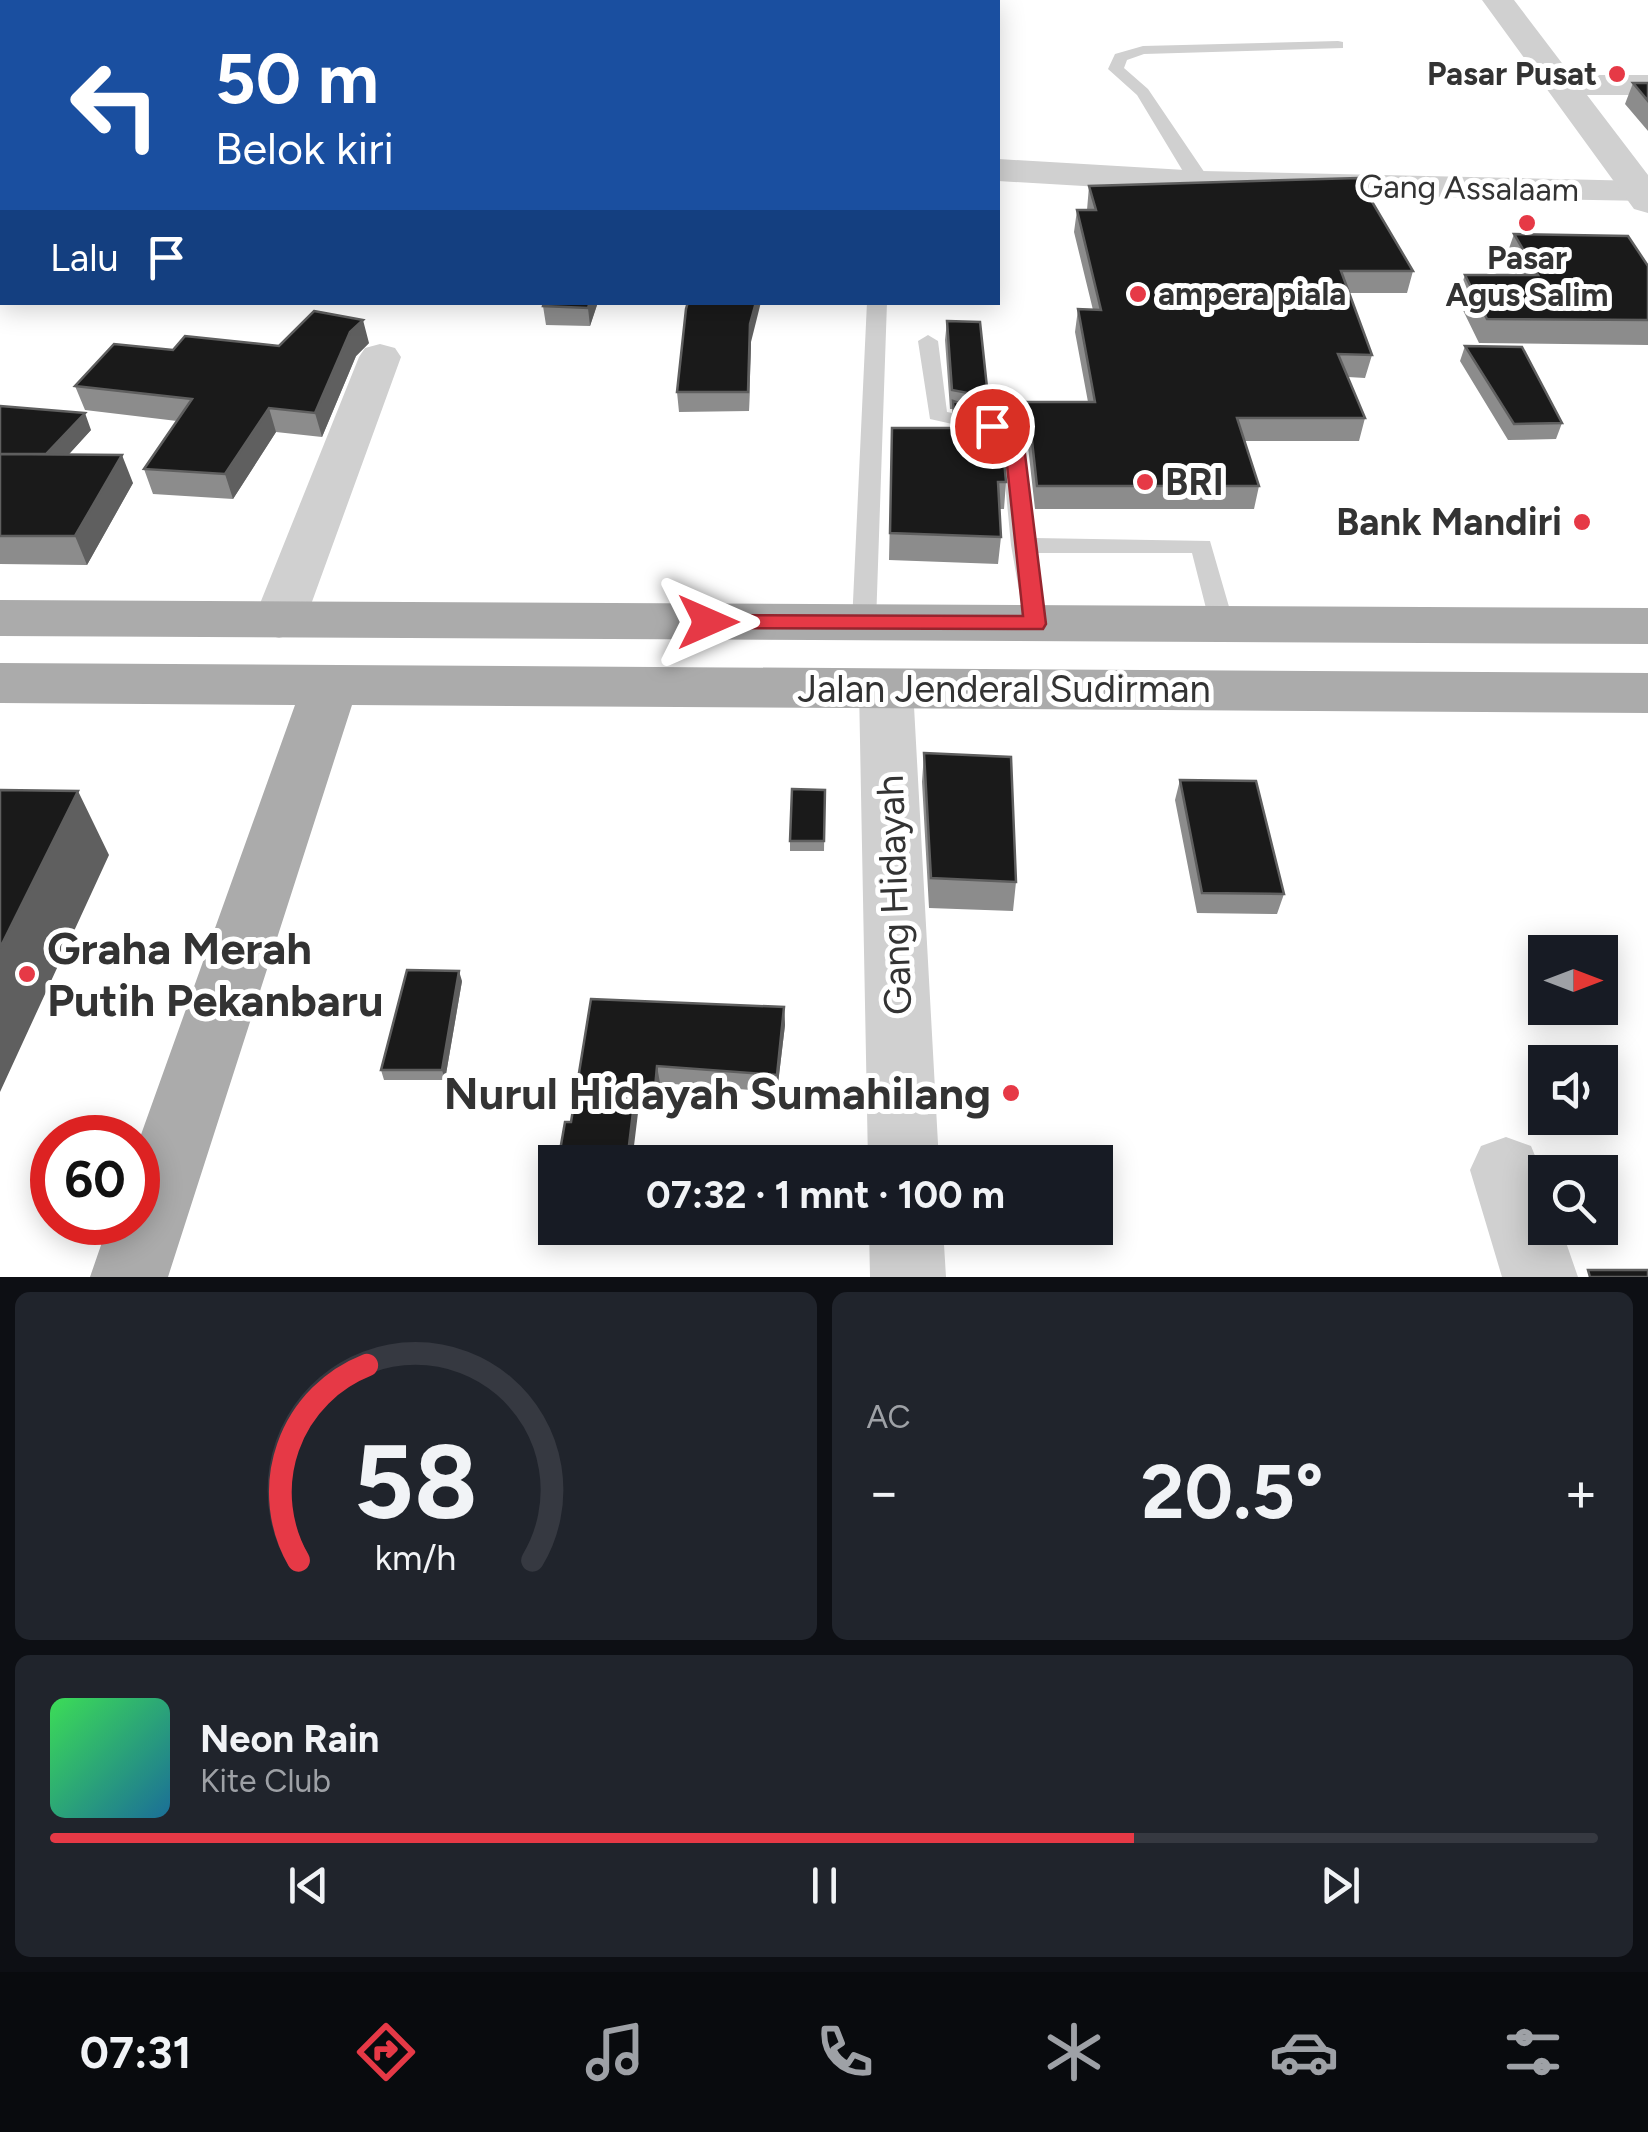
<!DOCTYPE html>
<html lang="id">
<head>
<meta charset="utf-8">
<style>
  :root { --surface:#171b24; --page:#20242c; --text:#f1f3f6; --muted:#9ea1a6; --line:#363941; --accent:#e63946 }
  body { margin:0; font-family:Figtree,sans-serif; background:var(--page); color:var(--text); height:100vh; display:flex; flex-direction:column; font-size:38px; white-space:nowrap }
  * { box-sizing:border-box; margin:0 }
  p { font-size:32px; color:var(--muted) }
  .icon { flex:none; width:55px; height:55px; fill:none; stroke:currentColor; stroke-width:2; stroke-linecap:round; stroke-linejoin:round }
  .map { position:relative; height:1277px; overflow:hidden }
  .side { display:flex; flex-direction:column; gap:15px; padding:15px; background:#0d0f14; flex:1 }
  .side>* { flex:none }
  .top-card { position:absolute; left:0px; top:0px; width:1000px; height:305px; box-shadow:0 5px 25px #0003; background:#1a4fa0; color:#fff; overflow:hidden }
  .needle { width:65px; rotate:90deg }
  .controls { position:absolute; left:1528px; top:935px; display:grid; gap:20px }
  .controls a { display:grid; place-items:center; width:90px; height:90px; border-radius:0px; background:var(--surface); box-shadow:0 5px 25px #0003; font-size:50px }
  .speed { position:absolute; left:30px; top:1115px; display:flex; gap:20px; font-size:50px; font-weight:700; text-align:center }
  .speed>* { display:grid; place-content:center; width:130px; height:130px; border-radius:50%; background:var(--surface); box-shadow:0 5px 25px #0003; line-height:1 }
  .speed .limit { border:15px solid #d22; background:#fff; color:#111 }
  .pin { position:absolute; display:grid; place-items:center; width:85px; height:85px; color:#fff; margin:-42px; border:5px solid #fff; border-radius:50%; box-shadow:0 2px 10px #0007 }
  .me { position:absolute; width:110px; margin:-55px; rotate:90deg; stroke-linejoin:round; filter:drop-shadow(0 0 8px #0008) }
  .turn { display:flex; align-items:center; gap:35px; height:210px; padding:0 50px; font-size:45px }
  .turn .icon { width:130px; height:130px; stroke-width:2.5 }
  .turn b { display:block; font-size:70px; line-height:85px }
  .then { display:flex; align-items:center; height:95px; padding:0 50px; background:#0003; gap:20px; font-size:38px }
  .big { font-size:75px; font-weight:700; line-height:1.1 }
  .side .widget { flex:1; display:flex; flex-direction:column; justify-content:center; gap:15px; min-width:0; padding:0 35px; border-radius:15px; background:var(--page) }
  .side .dial { align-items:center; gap:0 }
  .dial svg { height:260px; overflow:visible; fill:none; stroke:var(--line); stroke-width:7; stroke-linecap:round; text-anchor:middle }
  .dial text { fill:var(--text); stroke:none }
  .song { display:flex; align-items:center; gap:30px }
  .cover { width:120px; height:120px; border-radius:15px; background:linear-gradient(135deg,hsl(130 70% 55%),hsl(200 70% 35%)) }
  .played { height:10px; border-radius:5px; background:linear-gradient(90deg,var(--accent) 70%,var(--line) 70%) }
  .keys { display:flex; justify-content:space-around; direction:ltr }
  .heat { display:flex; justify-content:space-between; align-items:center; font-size:55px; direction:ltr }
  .side .tiles { flex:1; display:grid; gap:15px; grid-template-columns:1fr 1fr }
  .widget:last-child { grid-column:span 2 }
  .trip { position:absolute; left:538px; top:1145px; width:575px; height:100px; border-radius:0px; background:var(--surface); box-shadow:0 5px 25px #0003; font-weight:700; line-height:100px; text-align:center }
  .dock { display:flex; height:160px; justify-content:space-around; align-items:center; background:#090b0e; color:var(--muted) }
  .dock .icon { width:70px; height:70px }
  .dock .active { color:var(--accent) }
  .dock b { font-size:45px; color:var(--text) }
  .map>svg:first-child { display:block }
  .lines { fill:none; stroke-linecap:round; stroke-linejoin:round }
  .stream { fill:#cfe2ee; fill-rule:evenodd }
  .service { fill:#d0d0d0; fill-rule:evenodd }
  .minor { fill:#d0d0d0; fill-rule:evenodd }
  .tertiary { fill:#d0d0d0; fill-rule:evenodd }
  .secondary { fill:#bdbdbd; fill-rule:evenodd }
  .primary { fill:#ababab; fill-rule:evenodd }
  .wall { fill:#8c8c8c }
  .shaded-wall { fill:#5f5f5f }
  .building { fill:#1a1a1a; stroke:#5f5f5f; stroke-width:2.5 }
  .route { fill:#e63946; stroke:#96252e; stroke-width:2.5 }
  .poi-dot { fill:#e63946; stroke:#fff; stroke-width:4 }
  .labels { text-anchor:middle; stroke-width:10; stroke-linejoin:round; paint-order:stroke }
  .far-poi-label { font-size:32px; font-weight:bold; fill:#333; stroke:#fff; text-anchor:end }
  .far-street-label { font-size:32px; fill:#333; stroke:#fff }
  .poi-label { font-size:38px; font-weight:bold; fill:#333; stroke:#fff; text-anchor:start }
  .street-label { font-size:38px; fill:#333; stroke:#fff }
  .near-poi-label { font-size:45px; font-weight:bold; fill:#333; stroke:#fff; text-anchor:start }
</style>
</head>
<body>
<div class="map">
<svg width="1648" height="1277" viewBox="0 0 1648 1277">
  <rect width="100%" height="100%" fill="#fff"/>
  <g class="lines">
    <path class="stream" d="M 810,0 L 801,2 L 776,2 L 780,0 Z"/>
    <path class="service" d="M 1338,41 L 1343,42 L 1343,48 L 1144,54 L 1127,60 L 1124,68 L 1148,89 L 1211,182 L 1202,187 L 1184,173 L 1137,95 L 1108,69 L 1115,54 L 1143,46 Z
      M 0,107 L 2,107 L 2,117 L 0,117 Z
      M 0,194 L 2,194 L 2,205 L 0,205 Z
      M 867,302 L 887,302 L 876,623 L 864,631 L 852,623 Z
      M 928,335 L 938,341 L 947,412 L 1003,423 L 1023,438 L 1034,538 L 1210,541 L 1234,624 L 1231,630 L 1222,632 L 1210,624 L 1192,553 L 1036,553 L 1047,624 L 1035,632 L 1026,630 L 1011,545 L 1001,440 L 988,432 L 930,419 L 918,341 Z"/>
    <path class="minor" d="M 998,159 L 1202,171 L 1642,181 L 1648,183 L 1648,201 L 1202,193 L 998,181 Z
      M 380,344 L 395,348 L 401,357 L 305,621 L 297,633 L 279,638 L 261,633 L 253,621 L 359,357 L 365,348 Z
      M 886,669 L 905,674 L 913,688 L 939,1162 L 868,1162 L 859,688 L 867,674 Z
      M 1506,1137 L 1531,1146 L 1545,1180 L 1545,1228 L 1561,1228 L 1578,1277 L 1502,1277 L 1470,1170 L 1481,1146 Z
      M 869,1228 L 943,1228 L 946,1277 L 870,1277 Z"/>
    <path class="tertiary" d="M 1482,0 L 1514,0 L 1571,75 L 1648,75 L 1648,95 L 1587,95 L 1648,175 L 1648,213 L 1634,209 Z"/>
    <path class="secondary" d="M 2,126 L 2,149 L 0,150 L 0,127 Z"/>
    <path class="primary" d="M 0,600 L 1648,608 L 1648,644 L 0,636 Z
      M 0,663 L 1648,673 L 1648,713 L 352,705 L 168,1277 L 90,1277 L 109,1222 L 138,1222 L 138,1143 L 295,705 L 0,703 Z"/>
  </g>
  <path class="wall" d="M 1633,83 L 1648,101 L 1648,131 L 1625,104 Z
    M 1089,186 L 1413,271 L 1407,293 L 1349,293 L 1372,355 L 1365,378 L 1348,377 L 1365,418 L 1359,441 L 1244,441 L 1259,486 L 1254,509 L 1035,509 L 1027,438 L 1013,426 L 1015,402 L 1088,402 L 1075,332 L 1078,309 L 1093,310 L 1074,232 L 1077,210 L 1087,210 Z
    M 1514,234 L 1648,266 L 1648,345 L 1479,343 L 1457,298 L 1465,275 L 1516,275 L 1506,257 Z
    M 598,302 L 590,326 L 546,325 L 543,306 Z
    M 947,321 L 988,397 L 986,412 L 1006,482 L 1004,509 L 999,509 L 1001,537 L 998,564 L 889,560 L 892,428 L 951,428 L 953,409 L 950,409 L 945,340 Z
    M 751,342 L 749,411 L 679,412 L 677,392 Z
    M 369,343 L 356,356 L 322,437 L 276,432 L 233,499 L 153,494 L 144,469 L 177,421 L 85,410 L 75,386 L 173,350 Z
    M 1465,346 L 1562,423 L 1556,439 L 1508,440 L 1460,361 Z
    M 0,406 L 91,430 L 69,454 L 133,483 L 87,565 L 0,564 Z
    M 924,753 L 1016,882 L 1013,911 L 929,908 L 922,782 Z
    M 1180,780 L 1284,894 L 1277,914 L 1197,913 L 1175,800 Z
    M 825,790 L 824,851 L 790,851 L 790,841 Z
    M 462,981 L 445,1080 L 384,1080 L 381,1070 Z
    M 591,999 L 784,1007 L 785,1025 L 777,1092 L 660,1083 L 657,1105 L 639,1105 L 571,1122 Z"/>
  <path class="shaded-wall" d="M 590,302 L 598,302 L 590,326 L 588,308 Z
    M 756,302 L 761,302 L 751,342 L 749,411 L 750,324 Z
    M 363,320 L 369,343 L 356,356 L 322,437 L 315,413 L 350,332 Z
    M 269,408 L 276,432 L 233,499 L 225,474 Z
    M 85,413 L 91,430 L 50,475 L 43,458 Z
    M 122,455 L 133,483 L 87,565 L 75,536 Z
    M 78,791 L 109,855 L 0,1092 L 0,948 Z
    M 459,971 L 462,981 L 445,1080 L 442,1070 Z
    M 784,1007 L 785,1025 L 777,1092 L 777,1075 Z
    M 657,1066 L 660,1083 L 657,1105 L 655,1088 Z
    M 636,1087 L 639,1105 L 632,1162 L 627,1162 Z"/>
  <path class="building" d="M 178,0 L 291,0 L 314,2 L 175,2 Z
    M 1633,83 L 1648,83 L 1648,101 Z
    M 1358,178 L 1413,271 L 1341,271 L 1372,355 L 1338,354 L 1365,418 L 1237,418 L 1259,486 L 1037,486 L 1029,414 L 1015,402 L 1095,402 L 1078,309 L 1101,310 L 1077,210 L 1096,210 L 1089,186 Z
    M 1514,234 L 1628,236 L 1648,266 L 1648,320 L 1487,319 L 1465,275 L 1538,275 Z
    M 544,302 L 590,302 L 588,308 L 543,306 Z
    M 688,302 L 756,302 L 750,324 L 748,392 L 677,392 L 686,309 Z
    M 314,311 L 363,320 L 350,332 L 315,413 L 269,408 L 225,474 L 144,469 L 192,399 L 75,386 L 114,344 L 173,350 L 185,336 L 279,346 Z
    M 947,321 L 980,322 L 988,397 L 952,390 Z
    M 1465,346 L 1522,347 L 1562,423 L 1514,424 Z
    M 953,401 L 1000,416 L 1006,482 L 998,482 L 1001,537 L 890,533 L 892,428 L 955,428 Z
    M 0,406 L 85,413 L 46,454 L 0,454 Z
    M 0,454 L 122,455 L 75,536 L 0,536 Z
    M 924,753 L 1011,757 L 1016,882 L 931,878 Z
    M 1180,780 L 1256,781 L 1284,894 L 1202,893 Z
    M 792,789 L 825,790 L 824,841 L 790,841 Z
    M 0,790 L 78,791 L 0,948 Z
    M 407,970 L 459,971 L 442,1070 L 381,1070 Z
    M 591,999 L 784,1007 L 777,1075 L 657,1066 L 655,1088 L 636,1087 L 627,1162 L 558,1162 L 565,1122 L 571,1122 Z
    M 1588,1270 L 1648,1270 L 1648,1277 L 1590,1277 Z"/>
  <path class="route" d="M 992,420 L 1012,427 L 1024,446 L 1046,624 L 1043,629 L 700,628 L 700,617 L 708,615 L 1023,616 L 1005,446 L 998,435 L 982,426 Z"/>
  <g class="poi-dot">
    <circle cx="1617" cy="74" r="10"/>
    <circle cx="1527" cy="223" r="10"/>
    <circle cx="1138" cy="294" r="10"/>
    <circle cx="1145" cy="482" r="10"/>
    <circle cx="1582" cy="522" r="10"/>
    <circle cx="27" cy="974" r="10"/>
    <circle cx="1011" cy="1093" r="10"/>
  </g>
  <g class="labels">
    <g class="far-poi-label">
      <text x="1597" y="85">Pasar Pusat</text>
      <text x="1527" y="269" text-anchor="middle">Pasar<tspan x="1527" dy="37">Agus Salim</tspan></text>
      <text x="1158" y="305" text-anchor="start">ampera piala</text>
    </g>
    <g class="far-street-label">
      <text transform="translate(1469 188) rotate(1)" y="11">Gang Assalaam</text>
    </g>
    <g class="poi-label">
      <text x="1165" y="495">BRI</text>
      <text x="1562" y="535" text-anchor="end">Bank Mandiri</text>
    </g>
    <g class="street-label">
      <text x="1004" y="702">Jalan Jenderal Sudirman</text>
      <text transform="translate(894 895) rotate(-92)" y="13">Gang Hidayah</text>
    </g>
    <g class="near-poi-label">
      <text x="47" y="964">Graha Merah<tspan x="47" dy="52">Putih Pekanbaru</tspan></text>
      <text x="991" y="1109" text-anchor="end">Nurul Hidayah Sumahilang</text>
    </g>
  </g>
</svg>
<div class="controls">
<a><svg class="needle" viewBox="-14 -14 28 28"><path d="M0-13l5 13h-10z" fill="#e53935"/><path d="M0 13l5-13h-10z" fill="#9ea1a6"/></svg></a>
<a><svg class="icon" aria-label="sound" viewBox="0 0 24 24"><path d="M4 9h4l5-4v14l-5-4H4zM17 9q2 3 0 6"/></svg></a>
<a><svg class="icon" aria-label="search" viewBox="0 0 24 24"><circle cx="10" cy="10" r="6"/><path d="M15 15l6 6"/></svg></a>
</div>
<div class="speed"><div class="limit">60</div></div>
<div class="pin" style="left:992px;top:426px;background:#d93025"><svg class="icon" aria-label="arrive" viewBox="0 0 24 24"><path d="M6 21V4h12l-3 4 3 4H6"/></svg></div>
<svg class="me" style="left:708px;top:622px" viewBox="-20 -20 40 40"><path d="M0-17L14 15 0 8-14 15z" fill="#e63946" stroke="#fff" stroke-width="4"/></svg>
<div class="trip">07:32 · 1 mnt · 100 m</div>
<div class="top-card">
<div class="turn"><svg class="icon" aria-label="left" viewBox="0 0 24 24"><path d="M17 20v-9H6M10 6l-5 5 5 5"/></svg><div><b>50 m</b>Belok kiri</div></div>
<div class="then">Lalu<svg class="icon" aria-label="arrive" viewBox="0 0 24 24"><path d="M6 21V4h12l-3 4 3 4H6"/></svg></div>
</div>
</div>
<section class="side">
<div class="tiles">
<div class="widget dial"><svg viewBox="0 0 100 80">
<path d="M14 69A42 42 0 1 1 86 69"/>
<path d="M14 69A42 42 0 0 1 35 9" stroke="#e63946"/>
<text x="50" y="56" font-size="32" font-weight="700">58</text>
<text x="50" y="72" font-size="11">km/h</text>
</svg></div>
<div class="widget"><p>AC</p>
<div class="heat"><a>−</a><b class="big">20.5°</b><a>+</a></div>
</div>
<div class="widget">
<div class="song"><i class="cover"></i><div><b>Neon Rain</b><p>Kite Club</p></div></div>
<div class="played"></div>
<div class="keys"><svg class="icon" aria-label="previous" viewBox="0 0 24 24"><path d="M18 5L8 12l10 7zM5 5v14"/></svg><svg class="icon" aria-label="pause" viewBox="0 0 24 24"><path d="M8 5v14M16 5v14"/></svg><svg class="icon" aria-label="next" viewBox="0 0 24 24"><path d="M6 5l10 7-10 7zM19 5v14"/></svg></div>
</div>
</div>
</section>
<nav class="dock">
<b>07:31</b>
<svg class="icon active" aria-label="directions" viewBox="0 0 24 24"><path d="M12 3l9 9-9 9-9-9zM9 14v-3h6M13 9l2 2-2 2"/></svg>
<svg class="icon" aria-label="music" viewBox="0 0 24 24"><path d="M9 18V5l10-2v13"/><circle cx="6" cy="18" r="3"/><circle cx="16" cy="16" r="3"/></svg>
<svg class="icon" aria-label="phone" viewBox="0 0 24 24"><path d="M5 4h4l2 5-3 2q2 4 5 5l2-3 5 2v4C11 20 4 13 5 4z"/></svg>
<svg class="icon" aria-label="climate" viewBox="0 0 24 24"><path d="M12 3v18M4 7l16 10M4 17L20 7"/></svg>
<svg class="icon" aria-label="car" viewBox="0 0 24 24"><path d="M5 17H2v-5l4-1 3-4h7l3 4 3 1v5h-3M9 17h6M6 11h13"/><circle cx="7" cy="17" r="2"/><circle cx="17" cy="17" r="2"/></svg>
<svg class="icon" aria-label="filters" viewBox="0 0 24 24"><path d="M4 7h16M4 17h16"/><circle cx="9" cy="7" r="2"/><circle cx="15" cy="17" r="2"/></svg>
</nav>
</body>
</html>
